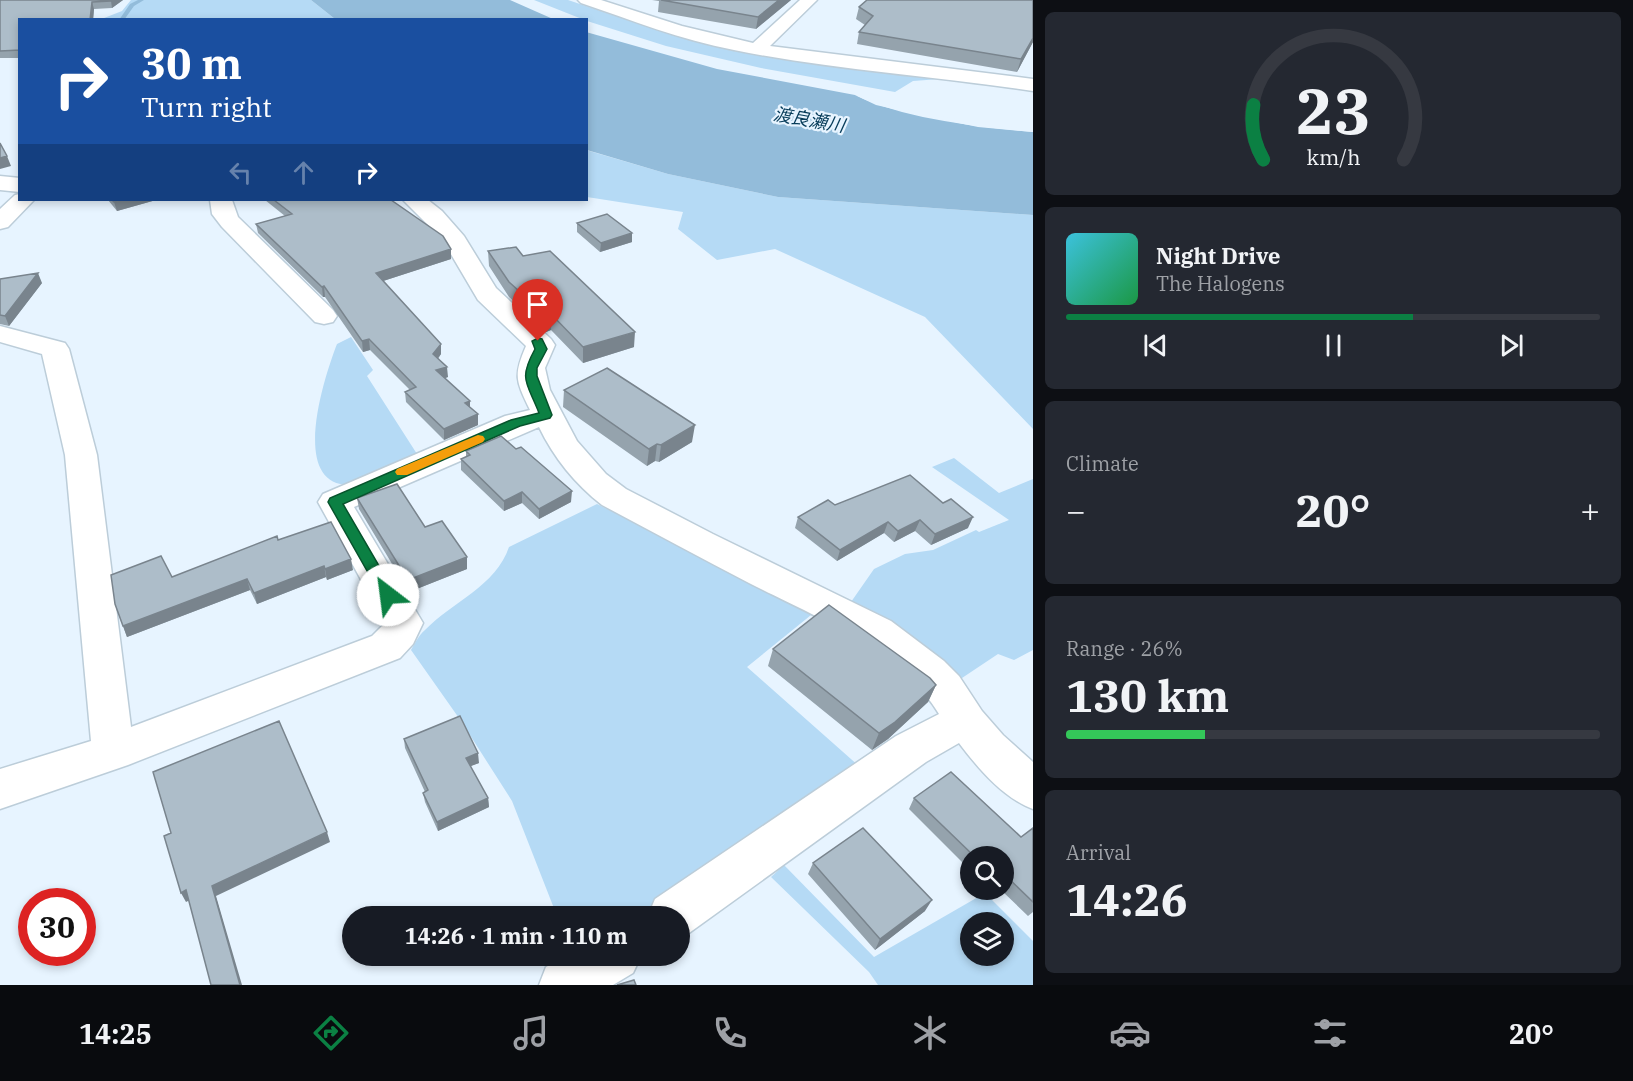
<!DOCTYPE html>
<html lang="en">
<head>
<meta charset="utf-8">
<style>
  :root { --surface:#171b24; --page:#242831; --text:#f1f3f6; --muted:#9ea1a6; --line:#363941; --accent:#0b8043 }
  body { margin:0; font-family:"IBM Plex Serif","Noto Sans JP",serif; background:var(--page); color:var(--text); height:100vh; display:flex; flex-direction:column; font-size:22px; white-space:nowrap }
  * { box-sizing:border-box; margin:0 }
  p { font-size:20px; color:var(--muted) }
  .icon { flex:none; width:33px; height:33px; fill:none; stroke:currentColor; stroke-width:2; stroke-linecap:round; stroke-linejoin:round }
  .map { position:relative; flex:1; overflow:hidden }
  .details { display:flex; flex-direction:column; gap:12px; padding:12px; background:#0d0f14; width:600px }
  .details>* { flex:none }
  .hud { position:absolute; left:18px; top:18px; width:570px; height:183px; border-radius:0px; box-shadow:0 3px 9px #0003; background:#1a4fa0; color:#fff; overflow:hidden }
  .controls { position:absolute; left:960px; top:846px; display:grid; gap:12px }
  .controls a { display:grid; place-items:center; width:54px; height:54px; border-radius:50%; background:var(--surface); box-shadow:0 3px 9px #0003; font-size:30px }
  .speed { position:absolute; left:18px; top:888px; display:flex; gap:12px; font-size:30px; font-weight:700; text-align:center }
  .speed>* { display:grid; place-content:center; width:78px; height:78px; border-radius:50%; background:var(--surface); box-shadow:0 3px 9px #0003; line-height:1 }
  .speed .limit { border:9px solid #d22; background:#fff; color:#111 }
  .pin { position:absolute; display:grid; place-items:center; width:51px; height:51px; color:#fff; margin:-62px -26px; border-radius:50% 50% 50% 0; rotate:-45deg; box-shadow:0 0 6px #0007 }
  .pin .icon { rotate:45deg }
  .me { position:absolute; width:66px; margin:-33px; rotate:330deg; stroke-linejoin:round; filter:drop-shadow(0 0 4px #0008) }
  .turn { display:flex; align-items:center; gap:21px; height:126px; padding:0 24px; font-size:27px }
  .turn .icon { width:78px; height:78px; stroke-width:2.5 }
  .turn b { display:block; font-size:42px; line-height:51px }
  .lanes { display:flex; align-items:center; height:57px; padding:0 24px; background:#0003; justify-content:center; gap:30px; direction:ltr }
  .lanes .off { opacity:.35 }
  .big { font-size:45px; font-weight:700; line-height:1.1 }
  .details .card { flex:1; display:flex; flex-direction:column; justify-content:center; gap:9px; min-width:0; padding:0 21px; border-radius:9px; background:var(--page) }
  .details .dial { align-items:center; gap:0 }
  .dial svg { height:156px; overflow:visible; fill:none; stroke:var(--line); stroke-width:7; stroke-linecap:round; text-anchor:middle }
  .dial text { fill:var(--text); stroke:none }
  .song { display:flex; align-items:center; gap:18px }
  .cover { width:72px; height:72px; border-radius:9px; background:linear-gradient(135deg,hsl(190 70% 55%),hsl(140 70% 35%)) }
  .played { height:6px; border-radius:3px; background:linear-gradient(90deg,var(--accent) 65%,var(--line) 65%) }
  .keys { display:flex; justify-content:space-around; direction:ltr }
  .heat { display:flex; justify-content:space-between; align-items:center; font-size:33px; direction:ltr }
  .charge { height:9px; border-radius:4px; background:linear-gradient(90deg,#34c759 26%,var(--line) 0) }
  .trip { position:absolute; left:342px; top:906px; width:348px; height:60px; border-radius:30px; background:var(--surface); box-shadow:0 3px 9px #0003; font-weight:700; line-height:60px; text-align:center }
  .tabs { display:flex; height:96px; justify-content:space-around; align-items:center; background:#090b0e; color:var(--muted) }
  .tabs .icon { width:42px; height:42px }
  .tabs .current { color:var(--accent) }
  .tabs b { font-size:27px; color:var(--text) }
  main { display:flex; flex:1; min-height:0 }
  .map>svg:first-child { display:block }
  .green { fill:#b5daf5; fill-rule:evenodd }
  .water { fill:#93bcda }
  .pier { fill:#e7f4ff }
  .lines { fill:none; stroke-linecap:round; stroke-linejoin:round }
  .stream { fill:#93bcda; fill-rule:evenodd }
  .minor-casing { stroke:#bccdd9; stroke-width:3 }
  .minor { fill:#fff; fill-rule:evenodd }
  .wall { fill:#95a3ad }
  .shaded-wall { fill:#79848d }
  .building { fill:#adbdc9; stroke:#79848d; stroke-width:1.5 }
  .route { fill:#0b8043; stroke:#07532c; stroke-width:1.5 }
  .slow { fill:#f59e0b }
  .labels { text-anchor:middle; stroke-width:4.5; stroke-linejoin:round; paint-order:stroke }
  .far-water-label { font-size:18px; font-style:italic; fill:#073c5a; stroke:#e7f4ff }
</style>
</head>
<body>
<main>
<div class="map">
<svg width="1033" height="985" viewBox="0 0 1033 985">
  <rect width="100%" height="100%" fill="#e7f4ff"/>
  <path class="green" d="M 131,0 L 311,0 L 335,19 L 99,20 L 122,11 Z
    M 534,0 L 568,0 L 675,36 L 734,51 L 778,59 L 940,79 L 913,81 L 895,92 L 761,68 L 666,46 L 587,21 Z
    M 586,150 L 668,174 L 778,197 L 1033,215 L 1033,429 L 925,317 L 775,249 L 717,260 L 678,229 L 683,212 L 587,197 Z
    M 351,337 L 373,370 L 367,376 L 417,454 C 404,461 362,485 350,485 C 288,486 325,375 337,344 Z
    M 954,458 L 999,493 L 1033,479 L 1033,650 L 1014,660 L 998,654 L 956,682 L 851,602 L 874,569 L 905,554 L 933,550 L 976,530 L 979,532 L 1009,520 L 932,467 Z
    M 597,504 L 816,611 L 747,667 L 860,767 L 645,916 L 557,916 L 512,801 L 461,721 L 411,650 C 415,643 419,635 425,630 C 452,602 496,586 509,547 Z
    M 784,865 L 874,957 L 985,893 L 1033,941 L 1033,985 L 878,985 L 869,972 L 771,877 ZM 970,922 L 1004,922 L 1004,956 L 970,956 Z"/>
  <path class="water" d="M 311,0 L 510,0 L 553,19 L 335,19 Z
    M 586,32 L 717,69 L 855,95 C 904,119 979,127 1033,132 L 1033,215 L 778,197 L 668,174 L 587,150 Z"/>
  <path class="pier" d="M 855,95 L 912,110 L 979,124 L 1033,129 L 1033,132 L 978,127 L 911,113 L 876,105 Z"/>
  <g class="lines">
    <path class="stream" d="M 138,0 L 144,0 L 134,6 L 124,20 L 119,20 L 130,4 Z"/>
    <defs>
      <path id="minor" d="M 578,0 L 601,0 L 682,26 L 753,43 L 800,0 L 817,0 L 770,46 L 1033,79 L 1033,91 C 934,76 832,70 734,50 C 681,40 631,20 581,3 Z
        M 0,176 L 20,178 L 20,192 L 0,190 Z
        M 20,194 L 20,200 L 34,200 L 8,227 L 0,229 L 0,209 L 15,195 Z
        M 210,200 L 232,200 L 238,217 L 333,310 L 337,316 L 333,322 L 324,324 L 315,322 L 222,227 L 212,214 Z
        M 403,200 L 428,200 L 442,211 L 464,236 L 496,288 L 551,339 L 555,345 L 545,368 L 550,390 L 577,441 L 606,474 L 626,489 L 713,534 L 891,621 L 944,661 L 959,676 L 982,711 L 1003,735 L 1033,762 L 1033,809 C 1003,798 978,768 959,743 L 926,762 L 689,933 L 680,937 L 680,916 L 648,916 L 655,899 L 896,736 L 939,714 C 900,649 813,616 749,583 C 699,557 651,531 602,505 C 575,484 554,458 539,427 L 354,507 L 423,623 L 413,644 L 400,658 L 128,765 L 0,809 L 0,769 L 91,741 L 65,455 L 42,354 L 0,342 L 0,326 L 65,343 L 69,349 L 97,455 L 131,727 L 372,636 L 385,623 L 318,502 L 323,494 L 505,416 L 530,410 C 516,381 513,376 526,346 L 478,300 L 442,239 Z
        M 567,956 L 641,956 L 633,973 L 613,985 L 539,985 L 546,967 Z"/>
    </defs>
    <use href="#minor" class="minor-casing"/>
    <use href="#minor" class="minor"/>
  </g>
  <path class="wall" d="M 0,0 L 123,0 L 112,8 L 94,9 L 93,20 L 20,20 L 20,58 L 0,58 Z
    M 652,0 L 791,0 L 756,29 L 658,12 L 659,1 Z
    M 1033,0 L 1033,42 L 1017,72 L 857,44 L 859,32 L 865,25 L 856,19 L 859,7 Z
    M 108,200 L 156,200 L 117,211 Z
    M 265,200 L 391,200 L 451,259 L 383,281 L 441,354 L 438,359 L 448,377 L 445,378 L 470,408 L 478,414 L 478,425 L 444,440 L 406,402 L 405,392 L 410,390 L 370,350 L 363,352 L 325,297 L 323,297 L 258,233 L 256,224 L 285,216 Z
    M 577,223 L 632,242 L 600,252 L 577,232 Z
    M 488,251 L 523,256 L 634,347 L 583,363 L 551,330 L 546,332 L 509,297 L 489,266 Z
    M 0,279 L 42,283 L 9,326 L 0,324 Z
    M 564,390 L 692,442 L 659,462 L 655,461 L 647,466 L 563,407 Z
    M 466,451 L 571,502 L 539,519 L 522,503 L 504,511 L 461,470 L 461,459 L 466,457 Z
    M 357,498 L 425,527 L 467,569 L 409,592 L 359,509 Z
    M 835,505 L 968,528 L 931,545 L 915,531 L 894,542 L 884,533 L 837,561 L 795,528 L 798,517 Z
    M 278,540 L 353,570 L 327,580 L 326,577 L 257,604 L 250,590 L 127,637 L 123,626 L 172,577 Z
    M 773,649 L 936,685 L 928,702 L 888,739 L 872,750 L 768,666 Z
    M 404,739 L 479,763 L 470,766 L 488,798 L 489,807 L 438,831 L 425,802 L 423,793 L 425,792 L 405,748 Z
    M 914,798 L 1021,837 L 1033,828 L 1033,912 L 1028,916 L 1001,890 L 1004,890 L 1004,856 L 970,856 L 970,868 L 969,869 L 909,809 Z
    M 813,863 L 925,911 L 875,950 L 808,874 Z"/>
  <path class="shaded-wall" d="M 112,0 L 123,0 L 112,8 L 111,1 Z
    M 779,0 L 791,0 L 756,29 L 758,17 Z
    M 92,2 L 94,9 L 93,20 L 90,20 Z
    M 1033,38 L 1033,42 L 1017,72 L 1021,59 Z
    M 7,156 L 11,166 L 0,169 L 0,158 Z
    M 122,200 L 156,200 L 117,211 L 114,202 Z
    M 632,233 L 632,242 L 600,252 L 601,243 Z
    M 451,249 L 451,259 L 377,283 L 376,273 Z
    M 38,273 L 42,283 L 9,326 L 5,316 Z
    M 324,286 L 325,297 L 323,297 L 322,287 Z
    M 552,315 L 551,330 L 546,332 L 547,316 Z
    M 635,332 L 634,347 L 583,363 L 583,347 Z
    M 369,339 L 370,350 L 363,352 L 362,341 Z
    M 441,344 L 441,354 L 433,364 L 433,354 Z
    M 447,367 L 448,377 L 437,381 L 436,370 Z
    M 470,401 L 470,411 L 465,403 Z
    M 478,414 L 478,425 L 444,440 L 444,429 Z
    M 695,425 L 692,442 L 659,462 L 661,445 Z
    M 657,444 L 655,461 L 647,466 L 649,449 Z
    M 572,491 L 571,502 L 539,519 L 539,509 Z
    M 522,492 L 522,503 L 504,511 L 504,501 Z
    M 973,517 L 968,528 L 931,545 L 935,534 Z
    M 920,520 L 915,531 L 894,542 L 898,531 Z
    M 888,522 L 884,533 L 837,561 L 840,550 Z
    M 467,557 L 467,569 L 409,592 L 408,580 Z
    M 351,559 L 353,570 L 327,580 L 325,569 Z
    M 324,566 L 326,577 L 257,604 L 254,593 Z
    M 247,579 L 250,590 L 127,637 L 123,626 Z
    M 936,685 L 928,702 L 888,739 L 872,750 L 879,733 Z
    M 478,753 L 479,763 L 466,768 L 466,758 Z
    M 488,798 L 489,807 L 438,831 L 437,822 Z
    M 327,832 L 330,842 L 216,896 L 242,985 L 240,985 L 212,886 Z
    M 186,890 L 190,900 L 186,902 L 181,893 Z
    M 932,900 L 925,911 L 875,950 L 880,939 Z"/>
  <path class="building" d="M 0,0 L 112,0 L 111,1 L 92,2 L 90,20 L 20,20 L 20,50 L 0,51 Z
    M 661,0 L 779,0 L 758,17 Z
    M 867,0 L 1033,0 L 1033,38 L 1021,59 L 859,32 L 873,16 L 859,7 Z
    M 0,143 L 7,156 L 0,158 Z
    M 112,200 L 122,200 L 114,202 Z
    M 274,200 L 391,200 L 443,236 L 451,249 L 376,273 L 441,344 L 433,354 L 447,367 L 436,370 L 470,401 L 465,403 L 478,414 L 444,429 L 405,392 L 416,387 L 369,339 L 362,341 L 324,286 L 322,287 L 256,224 L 292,214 Z
    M 607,214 L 632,233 L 601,243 L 577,223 Z
    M 516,247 L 523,256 L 550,251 L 635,332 L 583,347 L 552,315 L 547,316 L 509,282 L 488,251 Z
    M 38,273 L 5,316 L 0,315 L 0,279 Z
    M 607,368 L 695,425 L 661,445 L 657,444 L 649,449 L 564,390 Z
    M 501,436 L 516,449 L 521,447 L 572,491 L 539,509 L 522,492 L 504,501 L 461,459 L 470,455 L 466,451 Z
    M 910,475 L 943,503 L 951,499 L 973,517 L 935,534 L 920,520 L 898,531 L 888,522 L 840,550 L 798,517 L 828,500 L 835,505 Z
    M 397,484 L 425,527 L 442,521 L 467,557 L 408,580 L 357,498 Z
    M 331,522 L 351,559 L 325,569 L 324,566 L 254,593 L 247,579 L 123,626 L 115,604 L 111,575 L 161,556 L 172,577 L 277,536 L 278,540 Z
    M 829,605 L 930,678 L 936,685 L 895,722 L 879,733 L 773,649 Z
    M 460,716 L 478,753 L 466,758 L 488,798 L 437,822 L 423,793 L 428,790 L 404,739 Z
    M 279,721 L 327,832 L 212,886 L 240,985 L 211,985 L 186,890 L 181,893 L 164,836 L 171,833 L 153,772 Z
    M 951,772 L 1021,837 L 1033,828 L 1033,902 L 1004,874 L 1004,856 L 985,856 L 982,854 L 979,856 L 974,856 L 914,798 Z
    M 863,828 L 932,900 L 880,939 L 813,863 Z
    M 634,980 L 636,985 L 617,985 Z"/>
  <path class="route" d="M 538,338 L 542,339 L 547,349 L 537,368 L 537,376 L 552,415 L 550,418 L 520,426 L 343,504 L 396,595 L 393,599 L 383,599 L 328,502 L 330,498 L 511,420 L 539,413 C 527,382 518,380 535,349 L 532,341 Z"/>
  <path class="slow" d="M 478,435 L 483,436 L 485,439 L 483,442 L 407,475 L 397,475 L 395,472 L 397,469 Z"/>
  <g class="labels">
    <g class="far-water-label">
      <text transform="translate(809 120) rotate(10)" y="6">渡良瀬川</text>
    </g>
  </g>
</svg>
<div class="controls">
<a><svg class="icon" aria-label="search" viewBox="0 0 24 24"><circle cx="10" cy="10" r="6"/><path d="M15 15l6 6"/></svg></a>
<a><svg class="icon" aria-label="layers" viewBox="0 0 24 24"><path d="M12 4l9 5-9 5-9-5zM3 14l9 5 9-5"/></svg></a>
</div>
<div class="speed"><div class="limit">30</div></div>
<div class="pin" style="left:538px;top:341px;background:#d93025"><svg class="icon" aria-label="arrive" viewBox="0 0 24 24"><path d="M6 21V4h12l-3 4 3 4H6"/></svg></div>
<svg class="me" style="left:388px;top:595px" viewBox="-20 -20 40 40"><circle r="19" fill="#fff"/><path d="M0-13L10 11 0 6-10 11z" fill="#0b8043"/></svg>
<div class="trip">14:26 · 1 min · 110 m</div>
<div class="hud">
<div class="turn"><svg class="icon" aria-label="right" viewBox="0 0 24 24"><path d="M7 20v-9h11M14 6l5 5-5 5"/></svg><div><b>30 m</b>Turn right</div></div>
<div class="lanes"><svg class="icon off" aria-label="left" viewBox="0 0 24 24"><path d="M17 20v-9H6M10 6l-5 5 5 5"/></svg><svg class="icon off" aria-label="ahead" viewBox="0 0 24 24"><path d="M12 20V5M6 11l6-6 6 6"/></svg><svg class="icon" aria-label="right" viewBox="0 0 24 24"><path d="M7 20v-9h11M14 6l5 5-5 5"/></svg></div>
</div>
</div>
<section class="details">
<div class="card dial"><svg viewBox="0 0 100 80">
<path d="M14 69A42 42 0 1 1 86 69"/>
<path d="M14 69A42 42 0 0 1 9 41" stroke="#0b8043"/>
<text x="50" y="56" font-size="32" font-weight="700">23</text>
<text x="50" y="72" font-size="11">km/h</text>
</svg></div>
<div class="card">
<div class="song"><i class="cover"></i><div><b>Night Drive</b><p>The Halogens</p></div></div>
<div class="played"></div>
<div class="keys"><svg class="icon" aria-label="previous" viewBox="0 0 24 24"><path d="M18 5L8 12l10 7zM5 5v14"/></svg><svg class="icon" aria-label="pause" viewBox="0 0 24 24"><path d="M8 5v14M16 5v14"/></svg><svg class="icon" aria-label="next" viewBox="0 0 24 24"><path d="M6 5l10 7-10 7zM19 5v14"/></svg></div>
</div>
<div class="card"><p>Climate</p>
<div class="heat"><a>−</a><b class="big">20°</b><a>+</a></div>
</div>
<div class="card"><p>Range · 26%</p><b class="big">130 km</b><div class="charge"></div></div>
<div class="card"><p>Arrival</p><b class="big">14:26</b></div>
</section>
</main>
<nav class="tabs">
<b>14:25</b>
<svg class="icon current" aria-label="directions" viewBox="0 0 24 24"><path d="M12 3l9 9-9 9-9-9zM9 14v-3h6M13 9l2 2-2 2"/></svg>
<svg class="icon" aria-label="music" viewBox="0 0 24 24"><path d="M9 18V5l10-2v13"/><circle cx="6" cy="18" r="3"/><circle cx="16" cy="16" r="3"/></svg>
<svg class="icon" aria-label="phone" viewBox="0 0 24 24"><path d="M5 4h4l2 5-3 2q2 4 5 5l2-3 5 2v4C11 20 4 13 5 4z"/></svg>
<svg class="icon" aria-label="climate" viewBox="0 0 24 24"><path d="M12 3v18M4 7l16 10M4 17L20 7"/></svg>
<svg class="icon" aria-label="car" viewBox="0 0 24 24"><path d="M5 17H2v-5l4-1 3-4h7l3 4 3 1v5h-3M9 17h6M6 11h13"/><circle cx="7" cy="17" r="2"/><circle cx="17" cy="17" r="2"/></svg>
<svg class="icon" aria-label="filters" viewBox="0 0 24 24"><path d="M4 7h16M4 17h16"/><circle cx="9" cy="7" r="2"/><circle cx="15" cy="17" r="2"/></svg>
<b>20°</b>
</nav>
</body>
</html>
